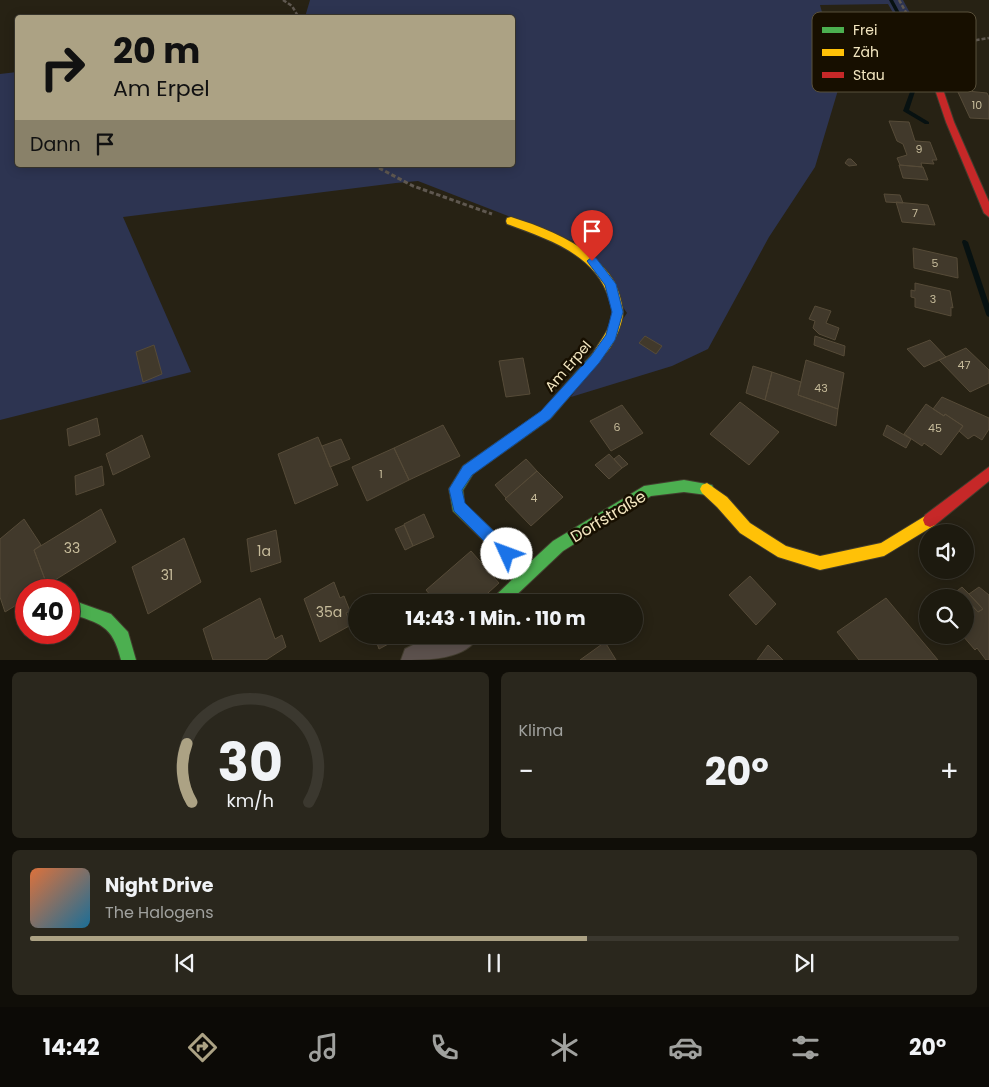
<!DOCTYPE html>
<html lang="de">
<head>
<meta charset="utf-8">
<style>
  :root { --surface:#1d1a0f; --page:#2a271d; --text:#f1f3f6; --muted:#a0a19e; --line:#3b382f; --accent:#aca284 }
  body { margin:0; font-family:Poppins,sans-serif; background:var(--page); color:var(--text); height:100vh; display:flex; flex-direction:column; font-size:19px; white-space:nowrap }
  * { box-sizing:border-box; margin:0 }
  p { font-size:16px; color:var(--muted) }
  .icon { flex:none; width:28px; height:28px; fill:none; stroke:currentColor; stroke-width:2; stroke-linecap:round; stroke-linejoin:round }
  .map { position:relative; height:660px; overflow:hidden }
  .details { display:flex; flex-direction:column; gap:12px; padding:12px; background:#100e08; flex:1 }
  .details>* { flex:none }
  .top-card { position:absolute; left:15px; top:15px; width:500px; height:152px; border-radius:5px; box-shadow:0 2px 12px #0003,0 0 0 1px var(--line); background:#aca284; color:#111; overflow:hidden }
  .controls { position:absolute; left:919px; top:524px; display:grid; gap:10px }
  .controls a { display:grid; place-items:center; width:55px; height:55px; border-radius:50%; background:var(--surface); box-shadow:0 2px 12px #0003,0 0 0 1px var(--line); font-size:25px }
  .speed { position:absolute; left:15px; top:579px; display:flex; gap:10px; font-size:25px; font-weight:700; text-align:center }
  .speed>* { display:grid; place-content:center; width:65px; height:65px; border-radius:50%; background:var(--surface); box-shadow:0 2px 12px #0003,0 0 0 1px var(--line); line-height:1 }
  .speed .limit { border:8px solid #d22; background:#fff; color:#111 }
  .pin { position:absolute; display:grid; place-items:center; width:42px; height:42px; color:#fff; margin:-51px -21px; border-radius:50% 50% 50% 0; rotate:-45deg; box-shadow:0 0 5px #0007 }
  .pin .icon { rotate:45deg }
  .me { position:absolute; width:55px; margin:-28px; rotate:313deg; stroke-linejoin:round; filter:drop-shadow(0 0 4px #0008) }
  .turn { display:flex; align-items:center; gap:18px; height:105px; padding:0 15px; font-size:22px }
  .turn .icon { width:65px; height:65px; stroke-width:2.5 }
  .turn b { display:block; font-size:35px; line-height:42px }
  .then { display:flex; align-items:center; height:48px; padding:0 15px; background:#0003; gap:10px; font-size:19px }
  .big { font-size:38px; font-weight:700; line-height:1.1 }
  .details .widget { flex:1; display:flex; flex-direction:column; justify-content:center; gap:8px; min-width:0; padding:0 18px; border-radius:8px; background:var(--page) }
  .details .dial { align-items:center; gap:0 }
  .dial svg { height:130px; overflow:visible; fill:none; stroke:var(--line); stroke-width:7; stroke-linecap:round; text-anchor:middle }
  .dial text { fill:var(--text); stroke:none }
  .song { display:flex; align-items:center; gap:15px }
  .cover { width:60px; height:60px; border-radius:8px; background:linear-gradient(135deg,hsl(20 70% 55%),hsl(200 70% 35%)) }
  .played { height:5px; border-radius:2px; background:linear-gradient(90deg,var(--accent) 60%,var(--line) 60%) }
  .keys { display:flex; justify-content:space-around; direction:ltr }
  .heat { display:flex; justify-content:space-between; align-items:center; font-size:28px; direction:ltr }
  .details .tiles { flex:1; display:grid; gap:12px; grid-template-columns:1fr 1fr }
  .widget:last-child { grid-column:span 2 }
  .trip { position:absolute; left:348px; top:594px; width:295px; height:50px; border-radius:25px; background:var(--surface); box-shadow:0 2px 12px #0003,0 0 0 1px var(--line); font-weight:700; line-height:50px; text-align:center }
  .tab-bar { display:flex; height:80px; justify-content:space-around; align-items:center; background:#0c0a06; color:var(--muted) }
  .tab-bar .icon { width:35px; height:35px }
  .tab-bar .on { color:var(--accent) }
  .tab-bar b { font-size:22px; color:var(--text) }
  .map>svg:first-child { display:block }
  .green { fill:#2d3451 }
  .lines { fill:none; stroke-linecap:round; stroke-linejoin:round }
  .stream { fill:#071111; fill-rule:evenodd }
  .building { fill:#41392b; stroke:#564b38 }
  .street-casing { stroke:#423d2e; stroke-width:2 }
  .fast-casing { stroke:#423d2e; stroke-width:2 }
  .slow-casing { stroke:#423d2e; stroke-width:2 }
  .jam-casing { stroke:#423d2e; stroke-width:2 }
  .path-far1 { stroke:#5f5850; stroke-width:2.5; stroke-dasharray:4 2; stroke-linecap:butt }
  .path { stroke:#5f5850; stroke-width:3; stroke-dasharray:4.5 2.5; stroke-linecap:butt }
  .street { fill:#5c514d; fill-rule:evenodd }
  .fast { fill:#4caf50; fill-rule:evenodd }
  .slow { fill:#ffc107; fill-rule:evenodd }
  .jam { fill:#c62828; fill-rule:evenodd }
  .route { fill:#1a73e8; stroke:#114b97 }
  .labels { text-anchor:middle; stroke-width:5; stroke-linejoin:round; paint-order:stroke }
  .number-label { font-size:11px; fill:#c7bc9b }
  .street-label { font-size:14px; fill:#f4e7c0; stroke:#170f00 }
  .near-number-label { font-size:14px; fill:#c7bc9b }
  .near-street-label { font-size:16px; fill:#f4e7c0; stroke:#170f00 }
  .key { fill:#170f00; stroke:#59503a; stroke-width:1 }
  .key-label { font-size:14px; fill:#f4e7c0 }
</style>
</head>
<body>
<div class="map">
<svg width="989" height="660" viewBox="0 0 989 660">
  <rect width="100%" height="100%" fill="#272214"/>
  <path class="green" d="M 310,0 L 903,0 L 929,48 L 914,49 L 888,4 L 820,5 L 841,80 L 815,167 L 769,237 L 708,349 L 672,366 L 571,397 L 627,313 L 578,243 L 418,181 L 396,183 L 123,217 L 191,372 L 0,420 L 0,74 L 17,72 L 18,165 L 512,165 L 512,18 L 305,17 Z"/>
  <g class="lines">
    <path class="stream" d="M 889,0 L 893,0 L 906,24 L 922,70 L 909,110 L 929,122 L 929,124 L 925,124 L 903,111 L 918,70 L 902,24 Z
      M 963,240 L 965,240 L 968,242 L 989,304 L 989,317 L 987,316 L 986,314 L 962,242 Z"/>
  </g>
  <path class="building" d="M 957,90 L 987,93 L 989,97 L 989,119 L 970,118 Z
    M 889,121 L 909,122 L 915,141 L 930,142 L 937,160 L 932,160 L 934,164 L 921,163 L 922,167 L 900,165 L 897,158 L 907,155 L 903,144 L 897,141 Z
    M 848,159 L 851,159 L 857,165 L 849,166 L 845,163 Z
    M 899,165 L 923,167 L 928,180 L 903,178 Z
    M 884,194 L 900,195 L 903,203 L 886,202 Z
    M 896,202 L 928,205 L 935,225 L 902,222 Z
    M 913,248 L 957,258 L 958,278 L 914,268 Z
    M 915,283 L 950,291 L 953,308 L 951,307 L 951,316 L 915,307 L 915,298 L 911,297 L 911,290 L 915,291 Z
    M 815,306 L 831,311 L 826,323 L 839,328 L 835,340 L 819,334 L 813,328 L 815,321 L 809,319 Z
    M 645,336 L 662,346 L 656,354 L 639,343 Z
    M 815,336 L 845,346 L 844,356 L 814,345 Z
    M 930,340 L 946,357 L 924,367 L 907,349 Z
    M 154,345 L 162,374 L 143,382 L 136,352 Z
    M 966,348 L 989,370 L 989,383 L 970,392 L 939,360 Z
    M 523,358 L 530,394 L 506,397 L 499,361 Z
    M 806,360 L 844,373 L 838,409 L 798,395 Z
    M 753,366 L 772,372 L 765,400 L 746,393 Z
    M 772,372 L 801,382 L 798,395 L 838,409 L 836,426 L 765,400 Z
    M 942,397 L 989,418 L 989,429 L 982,440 L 974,435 L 968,439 L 959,431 L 963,426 L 945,414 L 944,416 L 933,409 Z
    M 740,402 L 779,432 L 749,465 L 710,434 Z
    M 926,404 L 944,416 L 945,414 L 963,426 L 941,455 L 924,443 L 922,446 L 904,434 Z
    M 622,405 L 643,433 L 611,451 L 590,421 Z
    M 97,418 L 100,435 L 69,446 L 67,429 Z
    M 443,425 L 460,456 L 409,480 L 394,448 Z
    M 887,425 L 911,439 L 906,448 L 883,435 Z
    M 142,435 L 150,457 L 113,475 L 106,454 Z
    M 318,437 L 338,485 L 295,504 L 278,454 Z
    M 341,439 L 350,459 L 330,467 L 322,446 Z
    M 394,448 L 409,480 L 367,501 L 352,467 Z
    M 609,454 L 622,468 L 609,479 L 595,465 Z
    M 619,455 L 628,464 L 622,468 L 614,459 Z
    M 526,459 L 537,471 L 506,498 L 495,485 Z
    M 102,466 L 104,485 L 76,495 L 75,476 Z
    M 537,471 L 563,497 L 531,526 L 505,499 Z
    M 101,509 L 116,542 L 47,585 L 34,550 Z
    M 424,514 L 434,537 L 413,546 L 404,524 Z
    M 24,519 L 41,545 L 34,550 L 47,585 L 40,590 L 26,590 L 26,599 L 5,612 L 0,597 L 0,539 Z
    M 404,525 L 413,546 L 405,550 L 395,529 Z
    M 276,530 L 281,562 L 251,572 L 247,539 Z
    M 184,538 L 201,582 L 148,614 L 132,567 Z
    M 471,551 L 499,583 L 478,602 L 436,602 L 426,590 Z
    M 750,576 L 776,604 L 756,625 L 729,595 Z
    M 334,582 L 340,598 L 344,596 L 350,611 L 346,613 L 351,625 L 320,642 L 304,599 Z
    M 962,587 L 969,594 L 983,609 L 978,612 L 963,596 L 961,598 L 948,598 Z
    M 979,587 L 989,595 L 989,660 L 986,660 L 977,648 L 975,650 L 962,635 L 965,635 L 965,598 L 961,598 L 963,596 L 978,612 L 983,609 L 969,594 Z
    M 260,598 L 275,639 L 282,635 L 286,647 L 266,660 L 213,660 L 203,629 Z
    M 886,598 L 938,660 L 859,660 L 837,632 Z
    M 374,635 L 405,635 L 379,649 Z
    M 605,642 L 616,660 L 580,660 Z
    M 768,645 L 783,660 L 757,660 Z"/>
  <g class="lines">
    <defs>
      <path id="street" d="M 433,635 L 479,635 C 467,660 428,660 401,660 L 405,649 Z"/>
      <path id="fast" d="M 598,350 L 602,352 L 604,355 L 602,358 L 550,419 L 473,474 L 463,490 L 464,503 L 528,564 L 553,541 L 644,486 L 684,480 L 712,485 L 714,489 L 712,493 L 707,495 L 684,492 L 651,496 L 563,551 L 509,602 L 492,602 L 494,597 L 518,574 L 453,511 L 449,489 L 463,466 L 542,411 L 594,352 Z
        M 69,599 L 111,614 L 128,632 L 136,660 L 121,660 C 112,624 100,624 69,613 Z"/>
      <path id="slow" d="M 511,217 C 549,229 592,246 614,281 C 618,288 622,302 623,311 C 624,323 608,363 594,358 L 592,355 C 600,340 610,331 612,314 C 613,309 610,303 609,299 C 596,254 547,239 507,224 L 506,221 L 507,218 Z
        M 707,483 L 727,497 L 750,523 L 786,546 L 820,556 L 881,543 L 930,513 L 935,515 L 937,520 L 935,525 L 884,556 L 820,570 L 778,557 L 740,533 L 717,507 L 702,493 L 700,489 L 702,485 Z"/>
      <path id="jam" d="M 922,46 L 929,48 L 954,122 L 989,202 L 989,217 L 984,213 L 946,122 L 921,48 Z
        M 989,467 L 989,481 L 935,525 L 930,527 L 925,525 L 923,520 L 925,515 Z"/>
    </defs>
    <use href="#street" class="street-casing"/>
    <use href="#fast" class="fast-casing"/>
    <use href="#slow" class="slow-casing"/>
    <use href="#jam" class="jam-casing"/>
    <path class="path-far1" d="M 283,0 L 292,6 L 299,18
      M 899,0 L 917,32
      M 946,45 L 989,38
      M 375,165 L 381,169"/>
    <path class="path" d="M 379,168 L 413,186 L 492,214"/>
    <use href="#street" class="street"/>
    <use href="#fast" class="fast"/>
    <use href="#slow" class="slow"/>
    <use href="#jam" class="jam"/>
  </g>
  <path class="route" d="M 592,257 L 596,258 L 616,284 L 623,312 L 615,340 L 599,363 L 550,419 L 472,475 L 462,490 L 465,503 L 512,549 L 514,554 L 512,559 L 507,561 L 502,559 L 454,511 L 449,489 L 463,466 L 541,411 L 591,356 L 606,335 L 612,312 L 605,285 L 587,261 Z"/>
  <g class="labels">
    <g class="number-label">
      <text x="977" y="109">10</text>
      <text x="919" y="153">9</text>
      <text x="915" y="217">7</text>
      <text x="935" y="267">5</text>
      <text x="933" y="303">3</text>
      <text x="964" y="369">47</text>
      <text x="821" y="392">43</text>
      <text x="617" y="431">6</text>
      <text x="935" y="432">45</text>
      <text x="381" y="478">1</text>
      <text x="534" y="502">4</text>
    </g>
    <g class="street-label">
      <text transform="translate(568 366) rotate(-49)" y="5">Am Erpel</text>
    </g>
    <g class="near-number-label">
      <text x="72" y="553">33</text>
      <text x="264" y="556">1a</text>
      <text x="167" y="580">31</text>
      <text x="329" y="617">35a</text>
    </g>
    <g class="near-street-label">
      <text transform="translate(608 516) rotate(-31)" y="6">Dorfstraße</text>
    </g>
  </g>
  <rect x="812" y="12" width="164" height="80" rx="8" class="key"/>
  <rect x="822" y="27" width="22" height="6" fill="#4caf50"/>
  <rect x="822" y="49" width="22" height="7" fill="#ffc107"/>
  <rect x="822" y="72" width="22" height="6" fill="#c62828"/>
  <g class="key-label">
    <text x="853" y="35">Frei</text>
    <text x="853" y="57">Zäh</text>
    <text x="853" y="80">Stau</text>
  </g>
</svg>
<div class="controls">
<a><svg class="icon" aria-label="sound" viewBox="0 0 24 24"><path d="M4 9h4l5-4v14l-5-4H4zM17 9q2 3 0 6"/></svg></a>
<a><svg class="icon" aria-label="search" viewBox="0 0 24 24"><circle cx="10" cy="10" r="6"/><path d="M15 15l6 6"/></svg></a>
</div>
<div class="speed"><div class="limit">40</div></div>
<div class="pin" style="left:592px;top:261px;background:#d93025"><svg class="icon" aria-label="arrive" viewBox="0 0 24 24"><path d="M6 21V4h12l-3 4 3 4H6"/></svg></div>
<svg class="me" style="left:507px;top:554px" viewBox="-20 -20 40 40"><circle r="19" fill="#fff"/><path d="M0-13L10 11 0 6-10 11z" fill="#1a73e8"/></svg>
<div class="trip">14:43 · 1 Min. · 110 m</div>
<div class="top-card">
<div class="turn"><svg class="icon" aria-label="right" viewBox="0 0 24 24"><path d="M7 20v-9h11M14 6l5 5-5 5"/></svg><div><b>20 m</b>Am Erpel</div></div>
<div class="then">Dann<svg class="icon" aria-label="arrive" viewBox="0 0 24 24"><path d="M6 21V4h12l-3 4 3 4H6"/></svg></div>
</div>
</div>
<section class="details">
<div class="tiles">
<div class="widget dial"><svg viewBox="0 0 100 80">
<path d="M14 69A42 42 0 1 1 86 69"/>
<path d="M14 69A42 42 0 0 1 11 33" stroke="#aca284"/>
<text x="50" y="56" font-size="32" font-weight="700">30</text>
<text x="50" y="72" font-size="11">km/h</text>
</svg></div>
<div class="widget"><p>Klima</p>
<div class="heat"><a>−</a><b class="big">20°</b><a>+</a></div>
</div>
<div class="widget">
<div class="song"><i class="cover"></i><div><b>Night Drive</b><p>The Halogens</p></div></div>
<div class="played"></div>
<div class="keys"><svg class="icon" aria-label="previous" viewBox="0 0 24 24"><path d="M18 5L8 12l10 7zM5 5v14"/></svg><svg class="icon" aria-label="pause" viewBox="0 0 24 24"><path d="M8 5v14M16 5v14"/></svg><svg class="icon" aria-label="next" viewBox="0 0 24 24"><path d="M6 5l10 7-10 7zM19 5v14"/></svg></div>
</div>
</div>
</section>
<nav class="tab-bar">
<b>14:42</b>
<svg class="icon on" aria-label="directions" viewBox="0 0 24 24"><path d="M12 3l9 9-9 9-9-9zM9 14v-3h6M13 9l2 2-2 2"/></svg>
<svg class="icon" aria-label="music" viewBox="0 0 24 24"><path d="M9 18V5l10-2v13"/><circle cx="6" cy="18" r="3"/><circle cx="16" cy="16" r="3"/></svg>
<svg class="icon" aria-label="phone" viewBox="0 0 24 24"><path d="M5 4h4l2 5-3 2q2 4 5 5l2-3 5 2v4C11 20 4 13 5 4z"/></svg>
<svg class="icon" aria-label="climate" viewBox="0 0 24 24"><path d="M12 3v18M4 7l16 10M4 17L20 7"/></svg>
<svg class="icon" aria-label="car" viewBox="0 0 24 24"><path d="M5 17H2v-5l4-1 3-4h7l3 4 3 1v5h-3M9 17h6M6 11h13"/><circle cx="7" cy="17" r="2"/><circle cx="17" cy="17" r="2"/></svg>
<svg class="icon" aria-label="filters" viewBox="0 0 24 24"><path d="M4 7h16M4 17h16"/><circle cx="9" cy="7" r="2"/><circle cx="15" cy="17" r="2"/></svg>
<b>20°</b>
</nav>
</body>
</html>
